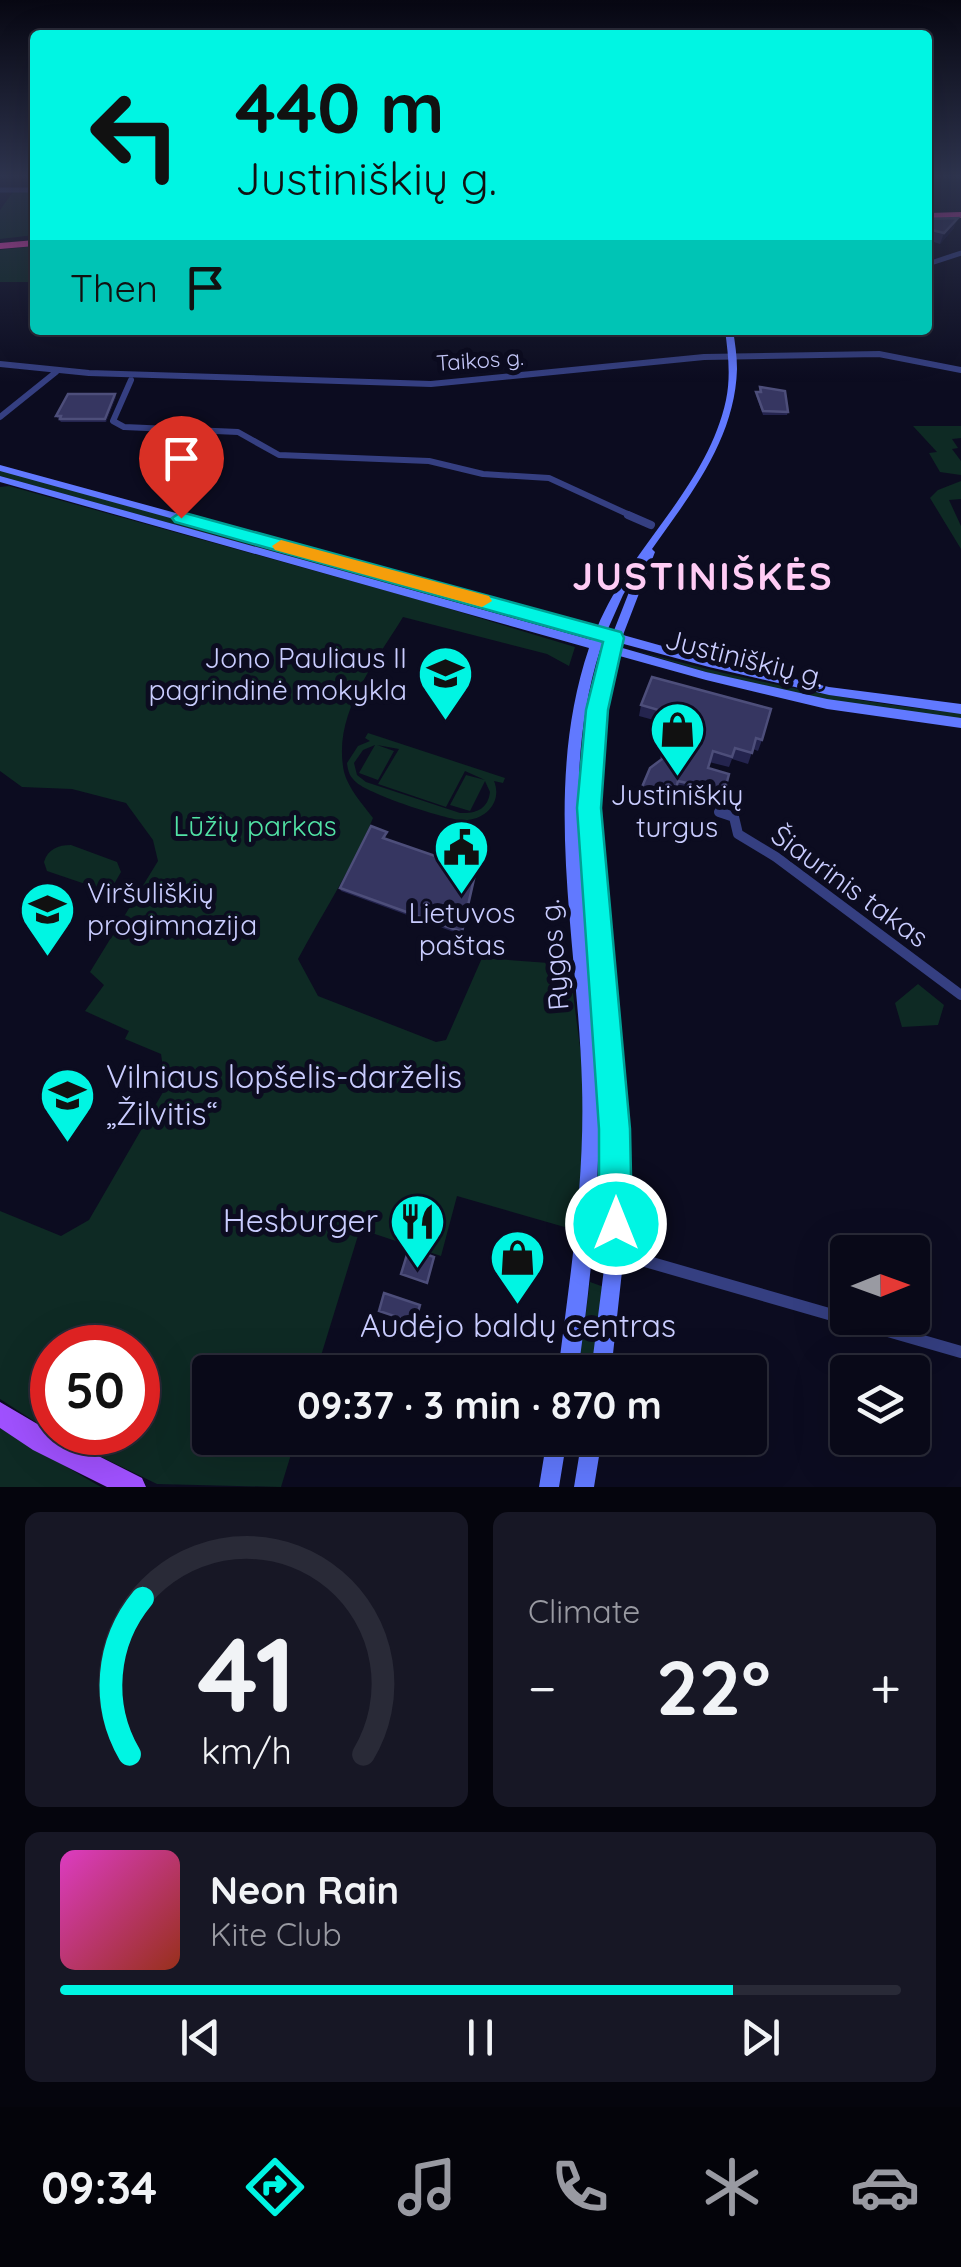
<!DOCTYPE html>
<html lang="en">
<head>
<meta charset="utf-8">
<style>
  :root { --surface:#090918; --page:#171725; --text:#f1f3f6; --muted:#999aa2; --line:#292a37; --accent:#00f5e3 }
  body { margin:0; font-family:Quicksand,sans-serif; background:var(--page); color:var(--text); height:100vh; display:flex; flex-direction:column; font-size:38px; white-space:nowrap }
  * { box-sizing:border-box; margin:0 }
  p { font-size:32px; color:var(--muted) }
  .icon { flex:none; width:55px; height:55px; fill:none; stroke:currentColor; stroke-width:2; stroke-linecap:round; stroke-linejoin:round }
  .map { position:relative; height:1487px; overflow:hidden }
  .drawer { display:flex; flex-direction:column; gap:25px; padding:25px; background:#05050d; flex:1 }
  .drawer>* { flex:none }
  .guide { position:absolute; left:30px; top:30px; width:902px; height:305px; border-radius:10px; box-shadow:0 10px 40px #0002,0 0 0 2px var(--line); background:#00f5e3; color:#111; overflow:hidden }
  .needle { width:65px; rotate:89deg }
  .fabs { position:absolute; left:830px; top:1235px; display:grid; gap:20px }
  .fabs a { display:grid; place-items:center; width:100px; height:100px; border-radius:10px; background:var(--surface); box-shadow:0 10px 40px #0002,0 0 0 2px var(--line); font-size:50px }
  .speed { position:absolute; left:30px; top:1325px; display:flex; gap:20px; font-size:50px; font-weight:700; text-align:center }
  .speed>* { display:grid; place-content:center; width:130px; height:130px; border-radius:50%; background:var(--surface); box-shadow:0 10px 40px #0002,0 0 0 2px var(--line); line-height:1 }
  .speed .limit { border:15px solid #d22; background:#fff; color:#111 }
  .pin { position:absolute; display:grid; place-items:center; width:85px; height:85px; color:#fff; margin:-102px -42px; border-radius:50% 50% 50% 0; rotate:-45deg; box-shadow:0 0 10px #0007 }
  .pin .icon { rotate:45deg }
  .me { position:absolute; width:110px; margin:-55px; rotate:0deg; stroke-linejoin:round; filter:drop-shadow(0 0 8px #0008) }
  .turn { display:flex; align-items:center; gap:35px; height:210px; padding:0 40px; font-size:45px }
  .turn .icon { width:130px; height:130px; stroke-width:2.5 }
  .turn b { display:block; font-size:70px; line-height:85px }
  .then { display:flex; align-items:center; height:95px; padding:0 40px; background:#0003; gap:20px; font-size:38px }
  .big { font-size:75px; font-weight:700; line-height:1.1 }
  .drawer .tile { flex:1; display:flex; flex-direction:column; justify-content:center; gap:15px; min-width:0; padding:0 35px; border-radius:15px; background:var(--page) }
  .drawer .dial { align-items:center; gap:0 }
  .dial svg { height:260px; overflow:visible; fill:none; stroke:var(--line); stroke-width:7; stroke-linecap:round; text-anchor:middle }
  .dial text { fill:var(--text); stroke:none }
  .song { display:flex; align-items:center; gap:30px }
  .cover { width:120px; height:120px; border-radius:15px; background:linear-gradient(135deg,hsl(310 70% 55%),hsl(10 70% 35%)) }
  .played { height:10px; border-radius:5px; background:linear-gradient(90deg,var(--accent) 80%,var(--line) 80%) }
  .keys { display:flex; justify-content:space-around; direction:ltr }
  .heat { display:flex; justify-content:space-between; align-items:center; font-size:55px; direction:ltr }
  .drawer .tiles { flex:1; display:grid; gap:25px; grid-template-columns:1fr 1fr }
  .tile:last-child { grid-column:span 2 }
  .trip { position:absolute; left:192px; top:1355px; width:575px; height:100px; border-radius:10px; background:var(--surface); box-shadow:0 10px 40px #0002,0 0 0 2px var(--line); font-weight:700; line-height:100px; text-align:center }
  .dock { display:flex; height:160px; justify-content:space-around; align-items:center; background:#04040a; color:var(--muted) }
  .dock .icon { width:70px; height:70px }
  .dock .selected { color:var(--accent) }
  .dock b { font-size:45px; color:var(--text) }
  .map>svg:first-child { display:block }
  .green { fill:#0e2a24; fill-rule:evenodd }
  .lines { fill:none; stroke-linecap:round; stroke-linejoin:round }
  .street-far4 { stroke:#353f81; stroke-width:5 }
  .street-far3 { stroke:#353f81; stroke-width:6 }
  .street-far2 { stroke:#353f81; stroke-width:8 }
  .street-far1 { stroke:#353f81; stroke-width:10 }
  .street { stroke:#353f81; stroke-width:12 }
  .secondary { fill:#6179ff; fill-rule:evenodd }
  .primary { fill:#a051ff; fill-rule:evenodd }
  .highway { fill:#ff45bf; fill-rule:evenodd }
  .wall { fill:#24244e; fill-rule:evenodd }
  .shaded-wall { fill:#131334 }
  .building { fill:#363661; stroke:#4d4e7a; stroke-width:2.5 }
  .route { fill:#00f5e3; stroke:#009f94; stroke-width:2.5 }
  .slow { fill:#f59e0b }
  .labels { text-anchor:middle; stroke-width:10; stroke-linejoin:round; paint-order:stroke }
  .far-street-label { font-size:22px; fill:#cacdff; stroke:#0c0c20 }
  .poi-label { font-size:28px; fill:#cacdff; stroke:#0c0c20 }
  .street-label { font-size:28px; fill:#cacdff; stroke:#0c0c20 }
  .park-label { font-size:28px; fill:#52e3a6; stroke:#0c0c20 }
  .near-poi-label { font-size:32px; fill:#cacdff; stroke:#0c0c20; text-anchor:start }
  .district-label { font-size:38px; font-weight:bold; letter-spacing:2.5px; fill:#ffccf5; stroke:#0c0c20 }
</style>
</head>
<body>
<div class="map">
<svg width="961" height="1487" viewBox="0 0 961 1487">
  <rect width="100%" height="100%" fill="#0c0c20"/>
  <path class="green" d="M 35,191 L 35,235 L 0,239 L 0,210 L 13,192 Z
    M 35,246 L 35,282 L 0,282 L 0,250 Z
    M 913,426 L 961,426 L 961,438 L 952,439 L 958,448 L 952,449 L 961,461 L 961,475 L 940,472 L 929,453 L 937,452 Z
    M 0,470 L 579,632 L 381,582 L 0,476 Z
    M 961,481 L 961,499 L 949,500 L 961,526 L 961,549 L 930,498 L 938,490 Z
    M 9,486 L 430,603 L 575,647 L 569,666 L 547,654 L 403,617 C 375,663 332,714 344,772 C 348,788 363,805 373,818 C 353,867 323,912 298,959 L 318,996 L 436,1042 L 446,1040 L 482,958 L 562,964 L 570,970 L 584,1078 L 581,1210 L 568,1228 L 457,1196 L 441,1256 L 360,1229 L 316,1372 L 210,1372 L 210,1438 L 296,1438 L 281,1487 L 157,1484 L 54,1434 L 0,1399 L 0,1211 L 61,1236 L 89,1220 L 166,1087 L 161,1054 L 125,1039 L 129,1031 L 85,1011 L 104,985 L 90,972 L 158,861 L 153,840 L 126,803 L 72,789 L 22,787 L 0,771 L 0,487 ZM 52,1348 L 138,1348 L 138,1432 L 52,1432 Z
    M 633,650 C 741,679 850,703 961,713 L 961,720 L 874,709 L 736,681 Z
    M 368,733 L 505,778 L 503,783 L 494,781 C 503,803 484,822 461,820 C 441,818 372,795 357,783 C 350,777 348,772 347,763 L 358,746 L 370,741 L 365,738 ZM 375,745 L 359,773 L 378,780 L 394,751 L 377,745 L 399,749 L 378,784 L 446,807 L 465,771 L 485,780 L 466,775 L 450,805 L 470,811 L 485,781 L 490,792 C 488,809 476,814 460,813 L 366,782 L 357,775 L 354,763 L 363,750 Z
    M 71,845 L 117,862 L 121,872 L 114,884 L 100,889 L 47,871 L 44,862 C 48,849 58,845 71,845 Z
    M 918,984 L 944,1005 L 938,1025 L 902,1027 L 895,1003 Z
    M 590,1282 L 604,1287 L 591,1372 L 578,1372 Z
    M 0,1428 L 101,1487 L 0,1487 Z"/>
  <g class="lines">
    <path class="street-far4" d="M 0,190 L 35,190
      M 928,264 L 961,253"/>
    <path class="street-far3" d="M 0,364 L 89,373 L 431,384 L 704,357 L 879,354 L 961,370
      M 131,380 L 113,421 L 124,427 L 238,432 L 279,455 L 429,461 L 483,474 L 549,478 L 634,517
      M 0,417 L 56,372"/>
    <path class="street-far2" d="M 628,515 L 651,525"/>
    <path class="street-far1" d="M 719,812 L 734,817 L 738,834 L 776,857 L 961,995"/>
    <path class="street" d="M 586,1244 L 961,1352"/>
    <path class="secondary" d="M 725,330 L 733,330 C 735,343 737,356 737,369 C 735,439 691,494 652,549 L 655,552 L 623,635 L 709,659 L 829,687 L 961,704 L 961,714 L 829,695 L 709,667 L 620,643 L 619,647 L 706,672 L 827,699 L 961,718 L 961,728 L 827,709 L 706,680 L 616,655 L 596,777 L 625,1194 L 624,1253 L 611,1372 L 591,1372 L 606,1253 L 607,1194 L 584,777 L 602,660 L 605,652 L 600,650 C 558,783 589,917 597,1052 C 603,1160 593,1266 578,1372 L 558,1372 C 570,1277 585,1182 582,1085 C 578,939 541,790 589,648 L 0,482 L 0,476 L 592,640 L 594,635 L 0,471 L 0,465 L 597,628 C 630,547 707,488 726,400 C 731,376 728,353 725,330 ZM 638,569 L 613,633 L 607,631 L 623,595 Z
      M 547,1438 L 567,1438 L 559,1487 L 539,1487 Z
      M 582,1438 L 602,1438 L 594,1487 L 574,1487 Z"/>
    <path class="primary" d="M 0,1402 L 51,1432 L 142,1478 L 146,1487 L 107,1487 L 33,1450 L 0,1428 Z"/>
    <path class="highway" d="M 961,212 L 961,218 L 928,219 L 928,213 Z
      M 35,240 L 35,246 L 0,249 L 0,243 Z"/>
  </g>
  <path class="wall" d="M 928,219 L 954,228 L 940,244 L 928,240 Z
    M 760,387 L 788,412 L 787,415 L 763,415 L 756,395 L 756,392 L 759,392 Z
    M 115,394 L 116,397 L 106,422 L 61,422 L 56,416 Z
    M 641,705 L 762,740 L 758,751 L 753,749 L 748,764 L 732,759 L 729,767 L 709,762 L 708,768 L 721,804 L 711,808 L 703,803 L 704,799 L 675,792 L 671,807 L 639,797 L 645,779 L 662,759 L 660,758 L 663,747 L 672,725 L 639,716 ZM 672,750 L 686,755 L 684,761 L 670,757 Z
    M 387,832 L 385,839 L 476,873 L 462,935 L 341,891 L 340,888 Z"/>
  <path class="shaded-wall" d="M 958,218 L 954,228 L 940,244 L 944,233 Z
    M 115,394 L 116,397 L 106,422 L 105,419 Z
    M 724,793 L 721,804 L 711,808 L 715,798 Z"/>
  <path class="building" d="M 958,218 L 944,233 L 928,229 L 928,226 L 932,222 L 928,219 Z
    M 760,387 L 785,391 L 788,412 L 763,411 L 756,392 L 761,392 Z
    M 68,394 L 115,394 L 105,419 L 60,419 L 61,416 L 56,416 Z
    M 652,677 L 771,709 L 762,740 L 756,738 L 752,753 L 735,748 L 732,757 L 713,751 L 708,768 L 729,774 L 724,793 L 715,798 L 706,793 L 708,788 L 678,781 L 674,796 L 642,787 L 650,768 L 666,756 L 684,761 L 689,744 L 675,740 L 672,750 L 663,747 L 676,715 L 641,705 Z
    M 371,826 L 387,832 L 383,838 L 476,870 L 462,932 L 340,888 Z
    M 409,1248 L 434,1257 L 427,1283 L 401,1274 Z
    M 384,1293 L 420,1305 L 415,1323 L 379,1311 Z"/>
  <linearGradient id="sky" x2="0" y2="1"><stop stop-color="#070712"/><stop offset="0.46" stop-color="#2e344e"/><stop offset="1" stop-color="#2e344e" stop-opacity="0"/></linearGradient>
  <rect width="961" height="382" fill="url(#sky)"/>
  <path class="route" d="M 181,512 L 621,632 L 624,638 L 608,710 L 601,808 L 630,1129 L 632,1224 L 627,1235 L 616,1240 L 604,1235 L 599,1224 L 599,1129 L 577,808 L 586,710 L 603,642 L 175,522 L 172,518 Z"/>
  <path class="slow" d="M 281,540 L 489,596 L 492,601 L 482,607 L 275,550 L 272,546 Z"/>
  <defs>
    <symbol id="school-pin" viewBox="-11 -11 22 30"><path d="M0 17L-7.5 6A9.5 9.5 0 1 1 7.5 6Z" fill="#00f5e3" stroke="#0c0c20"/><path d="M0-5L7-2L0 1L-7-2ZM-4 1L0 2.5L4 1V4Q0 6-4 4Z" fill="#111"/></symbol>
    <symbol id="shop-pin" viewBox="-11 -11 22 30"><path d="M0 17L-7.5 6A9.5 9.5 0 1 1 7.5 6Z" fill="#00f5e3" stroke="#0c0c20"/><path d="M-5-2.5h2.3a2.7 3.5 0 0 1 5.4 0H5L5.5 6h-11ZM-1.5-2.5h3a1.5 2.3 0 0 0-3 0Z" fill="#111"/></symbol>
    <symbol id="civic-pin" viewBox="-11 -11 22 30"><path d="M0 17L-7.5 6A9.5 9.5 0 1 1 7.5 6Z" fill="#00f5e3" stroke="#0c0c20"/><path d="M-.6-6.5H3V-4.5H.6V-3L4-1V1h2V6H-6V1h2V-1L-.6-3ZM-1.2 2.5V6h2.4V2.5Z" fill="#111"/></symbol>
    <symbol id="restaurant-pin" viewBox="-11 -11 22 30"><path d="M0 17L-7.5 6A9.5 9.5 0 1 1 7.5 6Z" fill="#00f5e3" stroke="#0c0c20"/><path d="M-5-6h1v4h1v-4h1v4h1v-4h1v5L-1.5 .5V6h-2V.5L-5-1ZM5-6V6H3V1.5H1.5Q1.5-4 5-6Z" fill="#111"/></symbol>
  </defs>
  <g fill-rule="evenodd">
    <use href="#school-pin" x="414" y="642" width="63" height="86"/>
    <use href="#shop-pin" x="646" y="698" width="63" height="86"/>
    <use href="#civic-pin" x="430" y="816" width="63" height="86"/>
    <use href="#school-pin" x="16" y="878" width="63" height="86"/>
    <use href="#school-pin" x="36" y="1064" width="63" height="86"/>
    <use href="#restaurant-pin" x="386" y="1190" width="63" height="86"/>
    <use href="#shop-pin" x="486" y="1226" width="63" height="86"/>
  </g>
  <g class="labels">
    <g class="far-street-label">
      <text transform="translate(480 360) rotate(-4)" y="8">Taikos g.</text>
    </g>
    <g class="poi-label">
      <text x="407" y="668" text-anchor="end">Jono Pauliaus II<tspan x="407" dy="32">pagrindinė mokykla</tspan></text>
      <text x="677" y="805">Justiniškių<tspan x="677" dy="32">turgus</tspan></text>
      <text x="87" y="903" text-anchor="start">Viršuliškių<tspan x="87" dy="32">progimnazija</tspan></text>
      <text x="462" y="923">Lietuvos<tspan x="462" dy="32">paštas</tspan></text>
    </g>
    <g class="street-label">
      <text transform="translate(745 658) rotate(14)" y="10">Justiniškių g.</text>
      <text transform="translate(850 886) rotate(36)" y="10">Šiaurinis takas</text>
      <text transform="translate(554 955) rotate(-95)" y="10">Rygos g.</text>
    </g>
    <g class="park-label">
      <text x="255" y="836">Lūžių parkas</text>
    </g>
    <g class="near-poi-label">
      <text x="106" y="1088">Vilniaus lopšelis-darželis<tspan x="106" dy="37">„Žilvitis“</tspan></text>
      <text x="378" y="1232" text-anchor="end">Hesburger</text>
      <text x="518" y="1337" text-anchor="middle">Audėjo baldų centras</text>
    </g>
    <g class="district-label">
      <text x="703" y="590">JUSTINIŠKĖS</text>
    </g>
  </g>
</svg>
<div class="fabs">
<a><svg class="needle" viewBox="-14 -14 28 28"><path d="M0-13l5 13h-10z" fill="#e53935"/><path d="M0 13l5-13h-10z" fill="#999aa2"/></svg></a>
<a><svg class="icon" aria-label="layers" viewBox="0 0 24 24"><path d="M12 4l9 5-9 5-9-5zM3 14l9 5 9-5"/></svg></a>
</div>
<div class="speed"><div class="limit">50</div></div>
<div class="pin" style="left:181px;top:518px;background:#d93025"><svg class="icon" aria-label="arrive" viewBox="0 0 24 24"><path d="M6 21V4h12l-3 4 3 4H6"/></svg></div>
<svg class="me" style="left:616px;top:1224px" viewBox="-20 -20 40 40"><circle r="17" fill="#00f5e3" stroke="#fff" stroke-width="3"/><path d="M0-11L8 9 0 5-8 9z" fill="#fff"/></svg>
<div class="trip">09:37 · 3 min · 870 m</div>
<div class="guide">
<div class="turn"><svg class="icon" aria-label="left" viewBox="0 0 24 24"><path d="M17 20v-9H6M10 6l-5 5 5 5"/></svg><div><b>440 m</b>Justiniškių g.</div></div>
<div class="then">Then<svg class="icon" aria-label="arrive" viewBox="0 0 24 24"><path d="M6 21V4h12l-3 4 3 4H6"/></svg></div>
</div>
</div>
<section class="drawer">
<div class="tiles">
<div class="tile dial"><svg viewBox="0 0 100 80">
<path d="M14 69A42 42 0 1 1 86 69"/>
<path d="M14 69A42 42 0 0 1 18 21" stroke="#00f5e3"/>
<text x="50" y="56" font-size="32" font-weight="700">41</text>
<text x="50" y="72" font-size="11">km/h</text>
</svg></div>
<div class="tile"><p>Climate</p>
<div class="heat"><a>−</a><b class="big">22°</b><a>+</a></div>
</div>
<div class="tile">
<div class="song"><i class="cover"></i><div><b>Neon Rain</b><p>Kite Club</p></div></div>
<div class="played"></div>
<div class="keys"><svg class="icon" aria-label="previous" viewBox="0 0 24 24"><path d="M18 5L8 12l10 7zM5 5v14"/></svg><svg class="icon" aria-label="pause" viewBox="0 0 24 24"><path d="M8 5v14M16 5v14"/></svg><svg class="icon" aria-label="next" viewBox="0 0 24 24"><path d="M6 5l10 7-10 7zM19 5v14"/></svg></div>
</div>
</div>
</section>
<nav class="dock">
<b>09:34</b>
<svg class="icon selected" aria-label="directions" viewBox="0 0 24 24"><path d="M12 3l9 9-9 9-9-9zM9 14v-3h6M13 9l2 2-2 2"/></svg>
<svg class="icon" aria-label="music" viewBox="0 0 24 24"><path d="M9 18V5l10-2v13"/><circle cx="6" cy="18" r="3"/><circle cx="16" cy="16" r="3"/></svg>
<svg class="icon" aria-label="phone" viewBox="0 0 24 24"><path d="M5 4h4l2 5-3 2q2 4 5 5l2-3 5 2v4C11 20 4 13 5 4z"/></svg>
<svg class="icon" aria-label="climate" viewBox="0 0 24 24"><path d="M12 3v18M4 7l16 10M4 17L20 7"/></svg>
<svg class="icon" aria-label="car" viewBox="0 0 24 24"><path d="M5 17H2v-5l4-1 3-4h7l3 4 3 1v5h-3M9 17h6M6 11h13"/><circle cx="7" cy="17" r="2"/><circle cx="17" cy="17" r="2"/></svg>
</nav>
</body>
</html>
